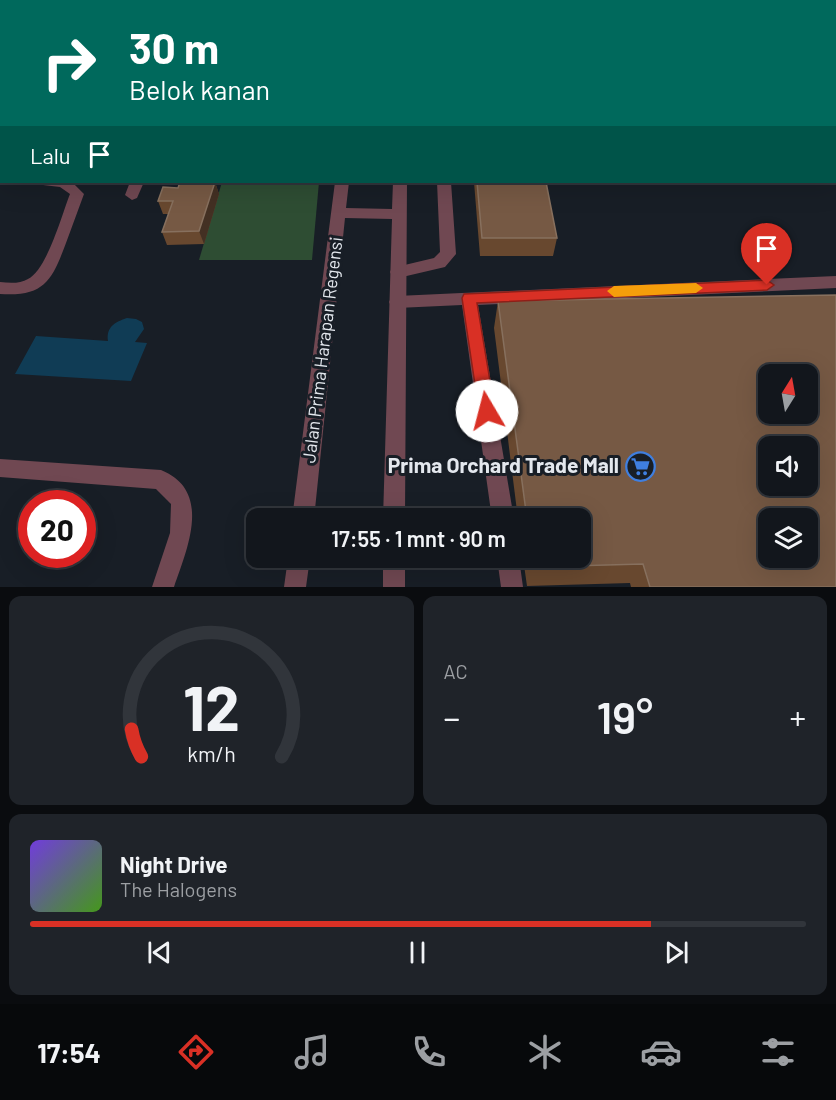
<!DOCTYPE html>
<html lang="id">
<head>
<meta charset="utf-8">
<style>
  :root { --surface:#12161c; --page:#1f2329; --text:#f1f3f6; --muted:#9c9fa3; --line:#31353b; --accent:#d93025 }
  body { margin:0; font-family:Barlow,sans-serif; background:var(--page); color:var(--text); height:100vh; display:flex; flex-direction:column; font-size:22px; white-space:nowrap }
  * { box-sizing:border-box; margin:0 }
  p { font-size:20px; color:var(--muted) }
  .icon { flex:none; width:33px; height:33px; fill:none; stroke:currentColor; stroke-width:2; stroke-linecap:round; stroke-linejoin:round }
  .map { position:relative; height:587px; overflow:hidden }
  .side { display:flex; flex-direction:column; gap:9px; padding:9px; background:#0a0c0f; flex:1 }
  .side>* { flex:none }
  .guide { position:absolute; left:0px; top:0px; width:837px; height:183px; box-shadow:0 6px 24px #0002,0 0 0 2px var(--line); background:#00695c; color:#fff; overflow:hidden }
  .needle { width:39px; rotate:11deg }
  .fabs { position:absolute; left:758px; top:364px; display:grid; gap:12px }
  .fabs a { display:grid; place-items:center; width:60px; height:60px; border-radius:12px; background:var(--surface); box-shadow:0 6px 24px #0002,0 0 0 2px var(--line); font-size:30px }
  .speed { position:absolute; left:18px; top:490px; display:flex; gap:12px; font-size:30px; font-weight:700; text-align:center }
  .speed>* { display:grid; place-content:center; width:78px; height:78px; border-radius:50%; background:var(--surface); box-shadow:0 6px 24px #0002,0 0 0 2px var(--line); line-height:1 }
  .speed .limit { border:9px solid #d22; background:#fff; color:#111 }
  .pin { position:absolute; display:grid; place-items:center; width:51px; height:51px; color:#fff; margin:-62px -26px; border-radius:50% 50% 50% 0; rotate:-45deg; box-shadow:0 0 6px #0007 }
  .pin .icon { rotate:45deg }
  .me { position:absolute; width:66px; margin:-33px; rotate:352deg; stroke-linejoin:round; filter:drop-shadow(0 0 4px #0008) }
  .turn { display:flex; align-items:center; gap:21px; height:126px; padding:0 30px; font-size:27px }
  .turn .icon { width:78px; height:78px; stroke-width:2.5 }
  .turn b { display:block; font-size:42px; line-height:51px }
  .then { display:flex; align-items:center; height:57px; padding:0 30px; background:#0003; gap:12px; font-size:22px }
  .big { font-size:45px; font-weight:600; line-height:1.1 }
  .side .card { flex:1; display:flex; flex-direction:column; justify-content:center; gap:9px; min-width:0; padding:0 21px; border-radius:12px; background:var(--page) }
  .side .dial { align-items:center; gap:0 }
  .dial svg { height:156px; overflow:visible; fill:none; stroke:var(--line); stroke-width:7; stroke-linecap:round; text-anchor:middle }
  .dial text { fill:var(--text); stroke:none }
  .song { display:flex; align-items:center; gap:18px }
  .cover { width:72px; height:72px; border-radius:9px; background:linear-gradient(135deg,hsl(260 70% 55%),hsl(100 70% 35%)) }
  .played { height:6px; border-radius:3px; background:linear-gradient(90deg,var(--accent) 80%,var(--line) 80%) }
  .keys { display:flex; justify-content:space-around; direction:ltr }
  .heat { display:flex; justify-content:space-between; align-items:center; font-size:33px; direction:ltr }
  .side .tiles { flex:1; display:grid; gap:9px; grid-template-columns:1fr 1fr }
  .card:last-child { grid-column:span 2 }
  .trip { position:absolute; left:246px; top:508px; width:345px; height:60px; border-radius:12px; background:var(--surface); box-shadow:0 6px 24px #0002,0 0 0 2px var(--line); font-weight:600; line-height:60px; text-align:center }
  .dock { display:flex; height:96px; justify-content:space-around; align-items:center; background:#07090b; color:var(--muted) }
  .dock .icon { width:42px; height:42px }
  .dock .selected { color:var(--accent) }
  .dock b { font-size:27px; color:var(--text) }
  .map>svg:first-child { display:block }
  .green { fill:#2e4d33 }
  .water { fill:#103c55 }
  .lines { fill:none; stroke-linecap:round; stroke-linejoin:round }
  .service { fill:#704852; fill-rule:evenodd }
  .minor { fill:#704852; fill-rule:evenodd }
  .tertiary { fill:#704852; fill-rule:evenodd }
  .wall { fill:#68482f }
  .shaded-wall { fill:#433023 }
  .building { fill:#765944; stroke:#87705e; stroke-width:1.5; fill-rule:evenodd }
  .route { fill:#d93025; stroke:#8d1f18; stroke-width:1.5 }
  .slow { fill:#f59e0b }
  .labels { text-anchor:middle; stroke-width:6; stroke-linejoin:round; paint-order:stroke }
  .street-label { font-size:18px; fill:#e4e8ee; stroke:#181e26 }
  .near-poi-label { font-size:21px; font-weight:bold; fill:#e4e8ee; stroke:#181e26; text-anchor:end }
</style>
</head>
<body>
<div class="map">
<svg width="836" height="587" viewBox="0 0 836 587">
  <rect width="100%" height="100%" fill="#181e26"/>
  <path class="green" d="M 222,182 L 319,182 L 312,260 L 199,260 Z"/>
  <path class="water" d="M 127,318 L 136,319 L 142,322 L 144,329 L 135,342 L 147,343 L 131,381 L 15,374 L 36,336 L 108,341 C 106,327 115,322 127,318 Z"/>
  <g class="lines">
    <path class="service" d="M 431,0 L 441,0 L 441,2 L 431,2 Z
      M 437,182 L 451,182 L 456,254 L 445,267 L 398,278 L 392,276 L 390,272 L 392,268 L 434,258 L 440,252 Z
      M 836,276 L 836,288 L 478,305 L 514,519 L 492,519 L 462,305 L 397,308 L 391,306 L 389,302 L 391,298 L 397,296 Z
      M 497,558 L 519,558 L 523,587 L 501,587 Z"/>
    <path class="minor" d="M 157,0 L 167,0 L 168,2 L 158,2 Z
      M 207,0 L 217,0 L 218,1 L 206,2 Z
      M 0,21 L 2,21 L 2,27 L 0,27 Z
      M 0,84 L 2,84 L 2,92 L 0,92 Z
      M 0,174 L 2,182 L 7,182 L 0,184 Z
      M 41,182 L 72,182 L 84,194 C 78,210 72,227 66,243 C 52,280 45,297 0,294 L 0,282 C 9,283 20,284 28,279 C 47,270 62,214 70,194 L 60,187 L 43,185 Z
      M 130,182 L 144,182 L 137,198 L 132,200 L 125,195 Z
      M 0,459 L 161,470 C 213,491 187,549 174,587 L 152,587 L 170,533 L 171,504 L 156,489 L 0,477 Z"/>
    <path class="tertiary" d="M 355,0 L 365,0 L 365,2 L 355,2 Z
      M 401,0 L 411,0 L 411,2 L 401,2 Z
      M 335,182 L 349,182 L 346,208 L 392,209 L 393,182 L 407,182 L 405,519 L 383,519 L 392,219 L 345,218 L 314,519 L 292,519 Z
      M 288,558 L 310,558 L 306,587 L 284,587 Z
      M 383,558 L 405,558 L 405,587 L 383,587 Z"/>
  </g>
  <path class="wall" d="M 173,182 L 215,182 L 219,194 L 204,244 L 167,245 L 162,232 L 168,214 L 163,214 L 158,201 L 178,188 L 179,183 L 174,183 Z
    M 474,182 L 546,182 L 557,238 L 553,256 L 480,256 Z
    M 498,301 L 836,587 L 631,587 L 630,583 L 527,586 L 523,558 L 580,558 L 580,519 L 518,519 L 494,328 Z"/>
  <path class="shaded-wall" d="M 215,182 L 219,194 L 204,244 L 199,231 Z"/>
  <path class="building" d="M 235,0 L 262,0 L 261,2 L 234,2 Z
    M 456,0 L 501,0 L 502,2 L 456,2 Z
    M 180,182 L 215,182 L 199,231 L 162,232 L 173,201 L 158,201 L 163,187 L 178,188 Z
    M 477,182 L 546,182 L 557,238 L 482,238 Z
    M 836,295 L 836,587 L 650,587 L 643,564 L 534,567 L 532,558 L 580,558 L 580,519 L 527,519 L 498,301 ZM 768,375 L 807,375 L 807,414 L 768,414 ZM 768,447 L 807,447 L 807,486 L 768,486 ZM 768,519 L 807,519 L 807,558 L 768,558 Z"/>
  <path class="route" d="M 767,280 L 774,285 L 767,290 L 477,303 L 495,411 L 493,416 L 487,418 L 482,416 L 479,411 L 462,298 L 464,294 Z"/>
  <path class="slow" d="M 696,283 L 703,288 L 696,293 L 614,297 L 607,291 L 614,286 Z"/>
  <defs>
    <symbol id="supermarket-ring" viewBox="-11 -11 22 22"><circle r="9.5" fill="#181e26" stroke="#3f7fe0" stroke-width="1.5"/><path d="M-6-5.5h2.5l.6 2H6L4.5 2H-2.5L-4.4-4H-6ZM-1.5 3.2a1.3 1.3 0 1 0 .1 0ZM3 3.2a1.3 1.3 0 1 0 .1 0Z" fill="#3f7fe0"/></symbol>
  </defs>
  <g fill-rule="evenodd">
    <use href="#supermarket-ring" x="624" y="450" width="33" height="33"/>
  </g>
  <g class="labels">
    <g class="street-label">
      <text transform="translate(323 350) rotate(-83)" y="6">Jalan Prima Harapan Regensi</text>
    </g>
    <g class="near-poi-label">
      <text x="619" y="473">Prima Orchard Trade Mall</text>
    </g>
  </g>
</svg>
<div class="fabs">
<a><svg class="needle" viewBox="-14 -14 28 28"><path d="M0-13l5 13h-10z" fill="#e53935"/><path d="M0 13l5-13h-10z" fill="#9c9fa3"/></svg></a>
<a><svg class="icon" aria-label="sound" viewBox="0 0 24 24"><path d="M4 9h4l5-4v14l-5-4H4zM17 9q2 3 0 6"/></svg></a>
<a><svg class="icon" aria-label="layers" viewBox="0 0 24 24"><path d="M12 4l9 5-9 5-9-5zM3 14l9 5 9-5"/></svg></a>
</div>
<div class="speed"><div class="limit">20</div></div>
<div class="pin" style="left:767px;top:285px;background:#d93025"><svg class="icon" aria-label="arrive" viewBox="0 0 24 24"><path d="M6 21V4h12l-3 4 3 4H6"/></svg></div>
<svg class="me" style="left:487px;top:411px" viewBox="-20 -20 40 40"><circle r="19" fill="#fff"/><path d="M0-13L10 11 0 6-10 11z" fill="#d93025"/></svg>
<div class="trip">17:55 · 1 mnt · 90 m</div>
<div class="guide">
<div class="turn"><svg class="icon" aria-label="right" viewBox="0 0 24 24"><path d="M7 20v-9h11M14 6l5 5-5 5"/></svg><div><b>30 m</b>Belok kanan</div></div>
<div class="then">Lalu<svg class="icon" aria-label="arrive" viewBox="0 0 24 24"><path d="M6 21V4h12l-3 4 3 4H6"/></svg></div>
</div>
</div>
<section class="side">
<div class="tiles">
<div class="card dial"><svg viewBox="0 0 100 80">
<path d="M14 69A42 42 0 1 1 86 69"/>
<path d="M14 69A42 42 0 0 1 9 55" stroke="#d93025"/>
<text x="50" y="56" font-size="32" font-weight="700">12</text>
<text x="50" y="72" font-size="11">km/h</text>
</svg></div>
<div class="card"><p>AC</p>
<div class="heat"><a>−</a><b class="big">19°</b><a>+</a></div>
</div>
<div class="card">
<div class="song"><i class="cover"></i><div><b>Night Drive</b><p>The Halogens</p></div></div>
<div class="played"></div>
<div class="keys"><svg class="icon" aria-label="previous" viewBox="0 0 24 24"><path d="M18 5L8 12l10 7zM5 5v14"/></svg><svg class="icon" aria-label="pause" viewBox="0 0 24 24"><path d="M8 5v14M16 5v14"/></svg><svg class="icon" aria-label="next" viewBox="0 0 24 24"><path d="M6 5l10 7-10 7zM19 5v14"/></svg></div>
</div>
</div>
</section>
<nav class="dock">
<b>17:54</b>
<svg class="icon selected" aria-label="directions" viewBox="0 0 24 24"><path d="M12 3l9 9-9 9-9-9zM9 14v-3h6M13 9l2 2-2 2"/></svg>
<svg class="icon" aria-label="music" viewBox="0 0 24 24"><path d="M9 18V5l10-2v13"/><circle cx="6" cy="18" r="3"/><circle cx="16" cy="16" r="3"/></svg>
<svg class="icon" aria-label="phone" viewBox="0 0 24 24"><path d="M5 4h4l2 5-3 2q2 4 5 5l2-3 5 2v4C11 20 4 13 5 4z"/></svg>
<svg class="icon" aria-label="climate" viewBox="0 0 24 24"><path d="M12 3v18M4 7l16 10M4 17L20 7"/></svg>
<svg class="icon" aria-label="car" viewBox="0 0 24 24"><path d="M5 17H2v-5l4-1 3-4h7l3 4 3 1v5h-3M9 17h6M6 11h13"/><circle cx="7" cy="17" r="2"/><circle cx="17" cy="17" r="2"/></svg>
<svg class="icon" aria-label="filters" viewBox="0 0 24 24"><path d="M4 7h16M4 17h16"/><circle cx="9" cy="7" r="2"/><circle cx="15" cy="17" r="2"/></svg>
</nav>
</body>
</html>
